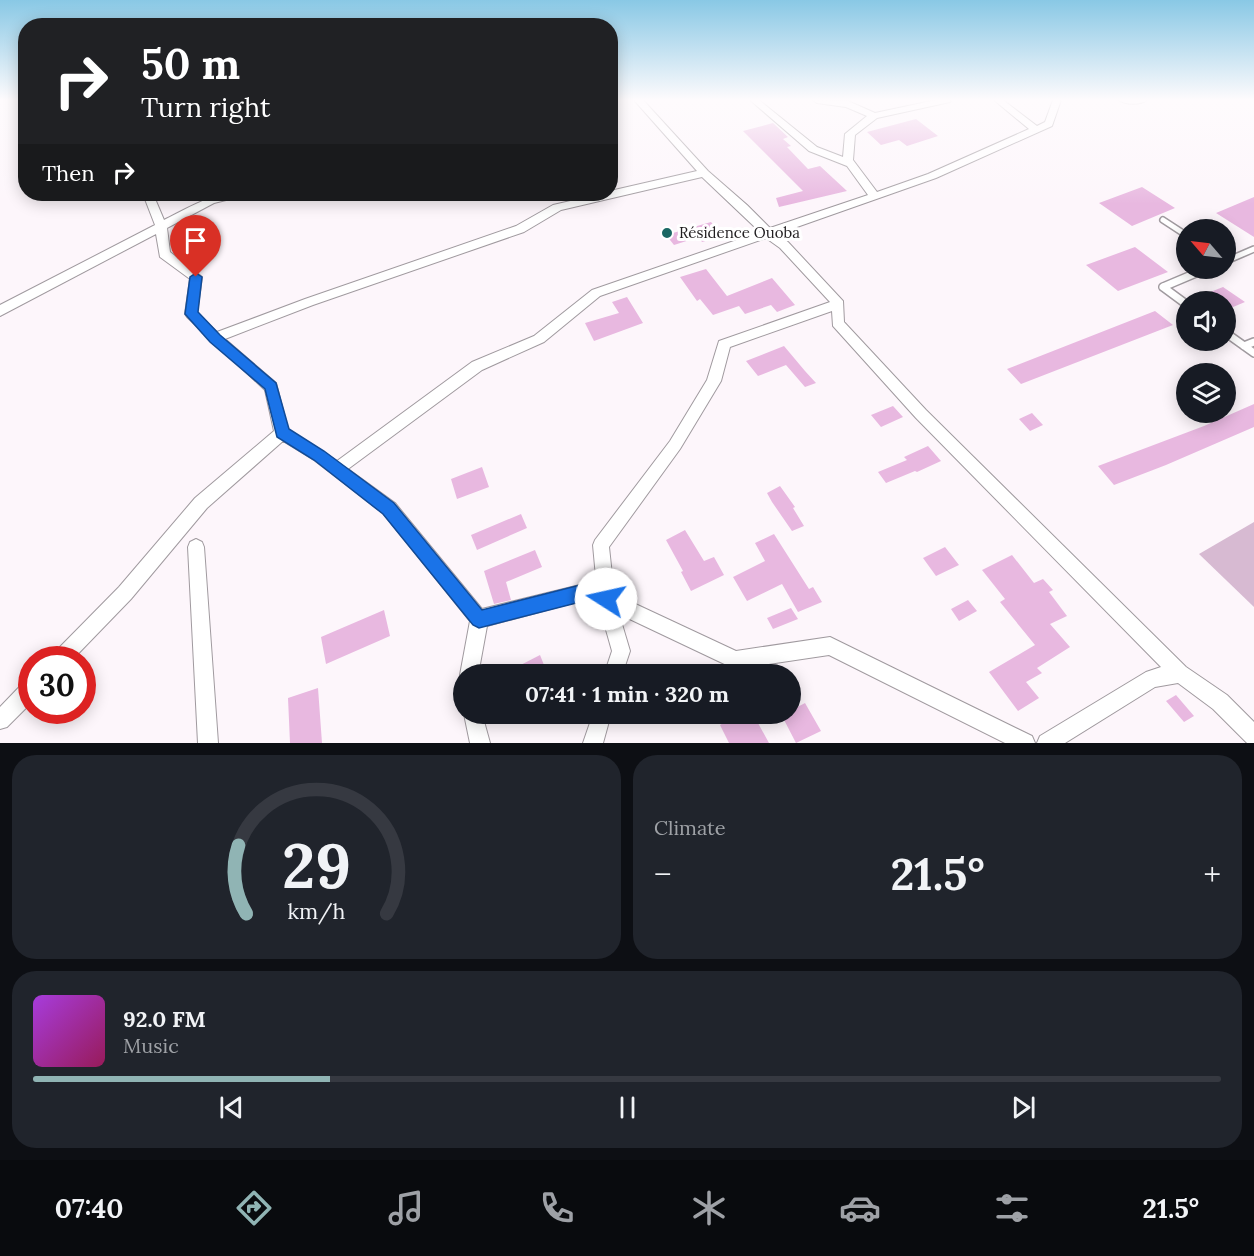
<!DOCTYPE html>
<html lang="en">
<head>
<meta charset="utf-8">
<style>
  :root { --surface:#171b24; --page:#20242c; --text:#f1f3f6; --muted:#9ea1a6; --line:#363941; --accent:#90b4b4 }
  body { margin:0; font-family:Lora,serif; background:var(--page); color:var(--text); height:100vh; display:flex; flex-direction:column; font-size:22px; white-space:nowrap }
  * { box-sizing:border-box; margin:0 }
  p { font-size:20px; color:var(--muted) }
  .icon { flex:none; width:33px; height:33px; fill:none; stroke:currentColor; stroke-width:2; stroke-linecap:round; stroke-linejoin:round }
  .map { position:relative; height:743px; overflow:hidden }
  .drawer { display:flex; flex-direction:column; gap:12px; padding:12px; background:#0d0f14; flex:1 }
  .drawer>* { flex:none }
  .hud { position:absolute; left:18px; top:18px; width:600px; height:183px; border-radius:24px; box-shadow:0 3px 15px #0003; background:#202124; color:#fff; overflow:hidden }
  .needle { width:39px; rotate:298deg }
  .tools { position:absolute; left:1176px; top:219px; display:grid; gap:12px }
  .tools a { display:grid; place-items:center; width:60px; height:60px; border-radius:50%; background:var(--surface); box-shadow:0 3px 15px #0003; font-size:30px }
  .speed { position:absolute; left:18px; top:646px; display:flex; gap:12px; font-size:30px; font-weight:700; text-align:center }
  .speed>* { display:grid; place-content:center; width:78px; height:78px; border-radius:50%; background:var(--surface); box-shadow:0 3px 15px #0003; line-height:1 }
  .speed .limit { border:9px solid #d22; background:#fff; color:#111 }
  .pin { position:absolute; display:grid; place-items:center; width:51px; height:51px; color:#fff; margin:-62px -26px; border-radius:50% 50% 50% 0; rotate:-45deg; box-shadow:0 0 6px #0007 }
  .pin .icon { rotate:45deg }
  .me { position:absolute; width:66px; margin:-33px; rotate:280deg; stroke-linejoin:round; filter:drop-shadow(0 0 4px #0008) }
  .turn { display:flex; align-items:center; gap:21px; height:126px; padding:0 24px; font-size:27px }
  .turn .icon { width:78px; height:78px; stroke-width:2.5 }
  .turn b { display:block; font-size:42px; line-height:51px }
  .then { display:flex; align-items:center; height:57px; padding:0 24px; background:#0003; gap:12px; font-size:22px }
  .big { font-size:45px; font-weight:700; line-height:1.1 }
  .drawer .widget { flex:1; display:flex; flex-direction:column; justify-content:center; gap:9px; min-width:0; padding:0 21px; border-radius:24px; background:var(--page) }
  .drawer .dial { align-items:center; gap:0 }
  .dial svg { height:156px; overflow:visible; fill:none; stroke:var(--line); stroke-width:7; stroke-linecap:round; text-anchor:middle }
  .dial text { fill:var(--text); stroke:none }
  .song { display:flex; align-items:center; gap:18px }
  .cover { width:72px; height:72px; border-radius:9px; background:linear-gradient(135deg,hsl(280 70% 55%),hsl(330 70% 35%)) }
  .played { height:6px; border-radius:3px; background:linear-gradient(90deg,var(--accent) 25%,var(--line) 25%) }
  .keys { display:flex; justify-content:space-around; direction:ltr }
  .heat { display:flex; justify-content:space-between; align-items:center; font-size:33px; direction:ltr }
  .drawer .tiles { flex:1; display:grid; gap:12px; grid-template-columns:1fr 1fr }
  .widget:last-child { grid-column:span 2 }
  .trip { position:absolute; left:453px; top:664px; width:348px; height:60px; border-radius:30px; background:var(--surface); box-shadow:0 3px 15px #0003; font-weight:700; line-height:60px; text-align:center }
  .menu { display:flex; height:96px; justify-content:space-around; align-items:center; background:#090b0e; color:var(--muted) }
  .menu .icon { width:42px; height:42px }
  .menu .current { color:var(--accent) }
  .menu b { font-size:27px; color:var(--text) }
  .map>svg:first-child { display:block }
  .green { fill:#d7bad2 }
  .building { fill:#e8b8e0 }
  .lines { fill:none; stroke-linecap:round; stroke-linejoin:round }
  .service-far1-casing { stroke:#a09a9f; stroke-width:8 }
  .service-casing { stroke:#a09a9f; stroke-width:10 }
  .minor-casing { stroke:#a09a9f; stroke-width:2 }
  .service-far1 { stroke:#fff; stroke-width:5 }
  .service { stroke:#fff; stroke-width:7 }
  .minor { fill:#fff; fill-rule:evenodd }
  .route { fill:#1a73e8; stroke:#114b97; stroke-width:1.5 }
  .poi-dot { fill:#1a6763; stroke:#fff; stroke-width:2 }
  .labels { text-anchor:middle; stroke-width:6; stroke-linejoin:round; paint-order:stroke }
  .poi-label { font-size:15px; fill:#201d1f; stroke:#fff; text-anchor:start }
</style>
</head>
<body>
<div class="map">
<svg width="1254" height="743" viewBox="0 0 1254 743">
  <rect width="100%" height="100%" fill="#fdf6fb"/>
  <path class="green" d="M 1254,522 L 1254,607 L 1199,554 Z"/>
  <path class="building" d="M 916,119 L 938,136 L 907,146 L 899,140 L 881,145 L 867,132 Z
    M 773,123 L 788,137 L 783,139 L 791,146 L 787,147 L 808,169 L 820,166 L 847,191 L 779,207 L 776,198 L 803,191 L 743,131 Z
    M 1142,187 L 1175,208 L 1132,226 L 1099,203 Z
    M 1254,197 L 1254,237 L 1216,213 Z
    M 711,222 L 722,236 L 702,242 L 699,237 L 674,245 L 666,235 Z
    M 1135,247 L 1168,272 L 1118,291 L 1086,265 Z
    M 706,269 L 727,296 L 772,278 L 795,305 L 777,312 L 771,305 L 745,314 L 739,306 L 713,315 L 700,299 L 697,301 L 680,277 Z
    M 1223,287 L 1245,302 L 1226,310 L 1226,302 L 1190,300 Z
    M 627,297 L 643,323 L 594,341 L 585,323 L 619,313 L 612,302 Z
    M 1155,311 L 1173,325 L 1021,384 L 1007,369 Z
    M 784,346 L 805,371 L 816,383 L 805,387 L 786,365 L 758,376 L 746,361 Z
    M 1254,404 L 1254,427 L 1166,465 L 1114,485 L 1098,466 L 1204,426 Z
    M 893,406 L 903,417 L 881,427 L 871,415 Z
    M 1032,413 L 1043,425 L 1030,431 L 1019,419 Z
    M 928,446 L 941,461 L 917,472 L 915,471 L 886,483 L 878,472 L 907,460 L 904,457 Z
    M 482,467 L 489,487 L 457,499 L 451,479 Z
    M 780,486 L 795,507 L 793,508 L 804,526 L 792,531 L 772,502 L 767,493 Z
    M 521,514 L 527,528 L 477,550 L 471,535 Z
    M 685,530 L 704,561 L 714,557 L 724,575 L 691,591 L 681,572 L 683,571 L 666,540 Z
    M 774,534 L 809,589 L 813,587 L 822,602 L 798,612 L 782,584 L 747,601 L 733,577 L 765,561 L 755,543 Z
    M 945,547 L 959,565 L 936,576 L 923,558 Z
    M 535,550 L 542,567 L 506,582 L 511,600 L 494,604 L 484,571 Z
    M 1012,555 L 1034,583 L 1043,579 L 1053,590 L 1049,592 L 1067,616 L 1050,624 L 1070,647 L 1037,668 L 1042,673 L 1026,682 L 1039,698 L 1018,711 L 989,672 L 1035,645 L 1000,602 L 1005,599 L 982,570 Z
    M 968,600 L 977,611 L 959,621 L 951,609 Z
    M 791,608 L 798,619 L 773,629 L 767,618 Z
    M 384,610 L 390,636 L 326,664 L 321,637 Z
    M 540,655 L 548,675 L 501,675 Z
    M 318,688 L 322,743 L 290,743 L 288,698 Z
    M 1176,695 L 1194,716 L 1184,722 L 1166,701 Z
    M 805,703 L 821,731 L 796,743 L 782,716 L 790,714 L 790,711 Z
    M 739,714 L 753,714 L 769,743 L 729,743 L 720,725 Z"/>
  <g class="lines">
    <defs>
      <path id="service-far1" d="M 1163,220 L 1186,235
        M 1226,261 L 1254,249"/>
      <path id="service" d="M 1163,287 L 1208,268
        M 1163,287 L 1186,304
        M 1226,333 L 1254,353
        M 1244,346 L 1254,342"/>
      <path id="minor" d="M 634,100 L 643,100 L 708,171 L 747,205 L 770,228 L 868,195 L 847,166 L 809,151 L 750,100 L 759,100 L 817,147 L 843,157 L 845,134 L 867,116 L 846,107 L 817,103 L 813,100 L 848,101 L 875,113 L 936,100 L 951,100 L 950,102 L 877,118 L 855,135 L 853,160 L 877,192 L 928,174 L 1029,129 L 994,100 L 1003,100 L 1037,126 L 1045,122 L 1053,100 L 1061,100 L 1052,126 L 936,178 L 777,234 L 788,242 L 843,301 L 844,322 L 926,410 L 1186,667 L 1227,695 L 1254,722 L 1254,743 L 1247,743 L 1213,709 L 1178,683 L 1155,687 L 1065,743 L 1037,743 L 1040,736 L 1146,672 L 1161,667 L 916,418 L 833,326 L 832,311 L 730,347 L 721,381 L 680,449 L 609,547 L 614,594 L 736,651 L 830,637 L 1032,736 L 1035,743 L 1005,743 L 829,655 L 735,669 L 619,614 L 630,651 L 622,675 L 604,675 L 612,651 L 599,605 L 584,600 L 487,626 L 478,675 L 464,675 L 464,682 L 460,675 L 470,621 L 383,513 L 314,460 L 283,441 L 207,508 L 131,599 L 72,660 L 50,660 L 53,654 L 119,587 L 195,498 L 274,431 L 265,390 L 187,317 L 185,314 L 190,279 L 160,257 L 156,234 L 0,316 L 0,305 L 155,225 L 143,194 L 153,194 L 164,220 C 190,207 214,191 243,194 L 242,196 L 214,203 L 167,228 L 170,252 L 202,277 L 197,313 L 217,332 L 305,299 L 516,226 L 553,205 L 601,194 L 610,194 L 610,191 L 697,171 ZM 702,177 L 760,232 L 592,290 L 534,336 L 472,362 L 337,461 L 288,430 L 276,383 L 225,339 L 313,305 L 524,232 L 561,210 ZM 766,238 L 780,248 L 830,302 L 719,341 L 707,380 L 670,441 L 595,540 L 593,545 L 597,588 L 584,584 L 482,609 L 395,503 L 348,469 L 482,370 L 544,342 L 600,296 Z
        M 1119,100 L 1147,100 C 1141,105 1125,105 1119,100 Z
        M 196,539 L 202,542 L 204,547 L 218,743 L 198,743 L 188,547 L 190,542 Z
        M 32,679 L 32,702 L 7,727 L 0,729 L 0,707 L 25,681 Z
        M 464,714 L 482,714 L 490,743 L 470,743 Z
        M 593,714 L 611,714 L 603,743 L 583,743 Z"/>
    </defs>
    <use href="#service-far1" class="service-far1-casing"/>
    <use href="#service" class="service-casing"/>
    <use href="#minor" class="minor-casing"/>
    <use href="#service-far1" class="service-far1"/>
    <use href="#service" class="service"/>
    <use href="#minor" class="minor"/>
  </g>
  <linearGradient id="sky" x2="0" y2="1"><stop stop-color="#89c8e5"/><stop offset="0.49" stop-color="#fefbfd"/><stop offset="1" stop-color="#fefbfd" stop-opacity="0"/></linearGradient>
  <rect width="1254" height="204" fill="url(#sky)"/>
  <path class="route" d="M 196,273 L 202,277 L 198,312 L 220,335 L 276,383 L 289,429 L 324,451 L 394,503 L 482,610 L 584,584 L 612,593 L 614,599 L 612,605 L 606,608 L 584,601 L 479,628 L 473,625 L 383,514 L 314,460 L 277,437 L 265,389 L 210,342 L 185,314 L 190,277 Z"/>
  <circle class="poi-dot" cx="667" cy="233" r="6"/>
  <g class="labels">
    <g class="poi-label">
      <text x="679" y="238">Résidence Ouoba</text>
    </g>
  </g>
</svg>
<div class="tools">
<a><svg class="needle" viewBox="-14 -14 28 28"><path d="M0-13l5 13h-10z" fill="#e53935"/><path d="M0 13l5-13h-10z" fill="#9ea1a6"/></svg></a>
<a><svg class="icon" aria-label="sound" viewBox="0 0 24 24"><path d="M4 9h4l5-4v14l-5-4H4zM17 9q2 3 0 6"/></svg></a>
<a><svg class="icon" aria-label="layers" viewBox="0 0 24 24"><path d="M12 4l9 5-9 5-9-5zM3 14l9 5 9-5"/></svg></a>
</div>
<div class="speed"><div class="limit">30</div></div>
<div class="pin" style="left:196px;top:277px;background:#d93025"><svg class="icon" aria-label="arrive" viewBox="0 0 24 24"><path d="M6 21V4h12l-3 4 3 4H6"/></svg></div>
<svg class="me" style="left:606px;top:599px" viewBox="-20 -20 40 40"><circle r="19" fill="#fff"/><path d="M0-13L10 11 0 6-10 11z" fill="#1a73e8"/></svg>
<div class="trip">07:41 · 1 min · 320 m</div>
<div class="hud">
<div class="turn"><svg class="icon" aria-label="right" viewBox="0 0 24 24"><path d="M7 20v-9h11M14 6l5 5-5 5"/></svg><div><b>50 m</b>Turn right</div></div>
<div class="then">Then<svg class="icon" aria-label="right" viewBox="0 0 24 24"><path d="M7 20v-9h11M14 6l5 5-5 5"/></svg></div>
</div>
</div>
<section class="drawer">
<div class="tiles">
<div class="widget dial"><svg viewBox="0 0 100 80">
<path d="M14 69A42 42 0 1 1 86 69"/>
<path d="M14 69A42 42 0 0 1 10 34" stroke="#90b4b4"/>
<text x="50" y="56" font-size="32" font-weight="700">29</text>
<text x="50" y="72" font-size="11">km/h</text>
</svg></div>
<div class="widget"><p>Climate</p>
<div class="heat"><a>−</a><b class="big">21.5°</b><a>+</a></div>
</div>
<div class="widget">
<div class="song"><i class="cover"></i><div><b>92.0 FM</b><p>Music</p></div></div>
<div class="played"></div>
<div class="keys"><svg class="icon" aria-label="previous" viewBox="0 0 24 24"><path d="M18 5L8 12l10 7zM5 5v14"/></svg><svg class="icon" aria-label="pause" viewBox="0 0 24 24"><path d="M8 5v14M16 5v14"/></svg><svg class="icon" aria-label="next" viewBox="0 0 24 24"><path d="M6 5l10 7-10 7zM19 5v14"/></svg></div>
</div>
</div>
</section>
<nav class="menu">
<b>07:40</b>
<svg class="icon current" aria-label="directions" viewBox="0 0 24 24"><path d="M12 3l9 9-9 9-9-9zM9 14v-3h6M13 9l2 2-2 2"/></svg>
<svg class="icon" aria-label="music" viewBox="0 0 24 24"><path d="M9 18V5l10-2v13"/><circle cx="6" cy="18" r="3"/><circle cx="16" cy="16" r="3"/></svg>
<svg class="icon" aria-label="phone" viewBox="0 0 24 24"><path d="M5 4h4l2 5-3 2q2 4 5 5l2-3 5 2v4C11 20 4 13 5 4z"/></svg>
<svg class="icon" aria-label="climate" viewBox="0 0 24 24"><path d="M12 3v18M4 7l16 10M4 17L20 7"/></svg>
<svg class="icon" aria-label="car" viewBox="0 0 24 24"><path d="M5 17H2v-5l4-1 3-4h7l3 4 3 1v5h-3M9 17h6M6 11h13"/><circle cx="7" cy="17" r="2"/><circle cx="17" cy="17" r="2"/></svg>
<svg class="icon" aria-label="filters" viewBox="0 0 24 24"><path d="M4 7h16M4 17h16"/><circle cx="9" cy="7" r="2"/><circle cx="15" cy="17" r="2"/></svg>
<b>21.5°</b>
</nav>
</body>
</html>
